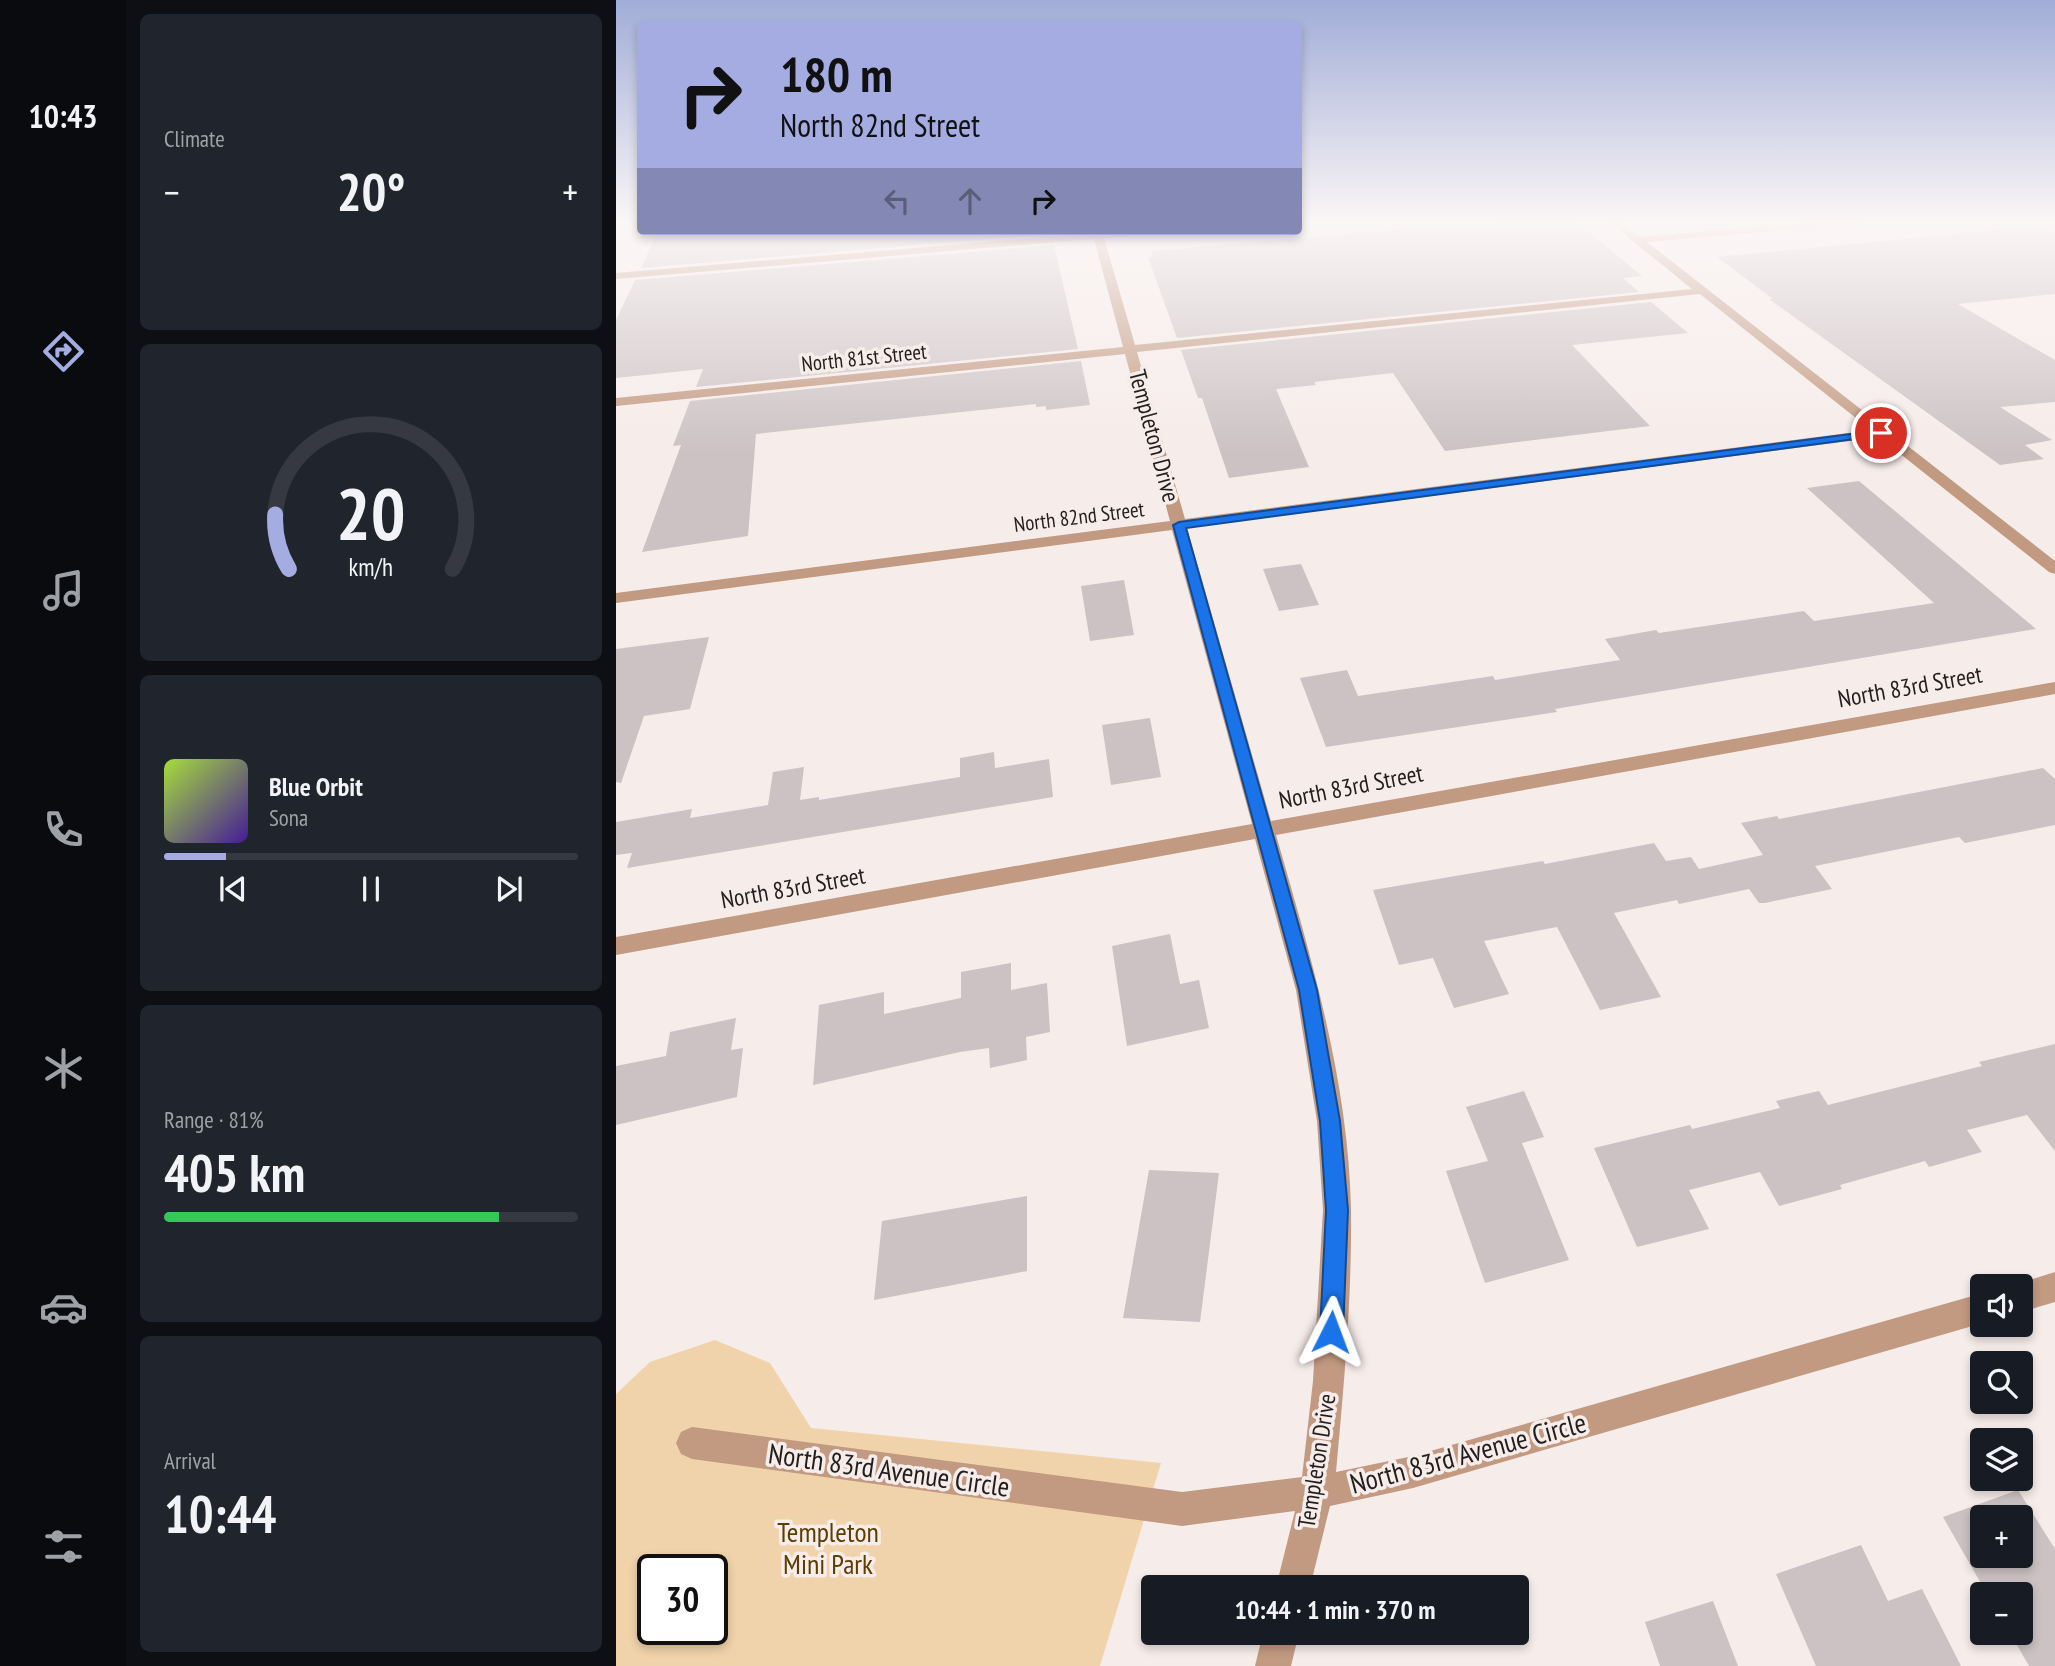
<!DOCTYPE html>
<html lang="en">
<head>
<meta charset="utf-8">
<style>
  :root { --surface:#171b24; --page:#20242c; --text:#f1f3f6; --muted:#9ea1a6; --line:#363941; --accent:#a4ace2 }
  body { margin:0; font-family:"PT Sans Narrow",sans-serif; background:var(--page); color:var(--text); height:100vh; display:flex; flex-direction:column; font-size:26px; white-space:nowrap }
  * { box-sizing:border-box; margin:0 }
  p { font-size:23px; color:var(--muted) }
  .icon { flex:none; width:38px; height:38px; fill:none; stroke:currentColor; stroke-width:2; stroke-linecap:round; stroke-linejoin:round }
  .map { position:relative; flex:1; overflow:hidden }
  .panel { display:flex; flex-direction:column; gap:14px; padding:14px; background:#0d0f14; width:490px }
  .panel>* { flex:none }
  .guide { position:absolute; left:21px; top:21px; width:665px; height:214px; border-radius:7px; box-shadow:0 4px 10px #0003; background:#a4ace2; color:#111; overflow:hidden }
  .controls { position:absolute; left:1354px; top:1274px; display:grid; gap:14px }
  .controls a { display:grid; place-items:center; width:63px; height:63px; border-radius:7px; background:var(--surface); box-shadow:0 4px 10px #0003; font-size:35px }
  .speed { position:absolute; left:21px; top:1554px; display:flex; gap:14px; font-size:35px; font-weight:700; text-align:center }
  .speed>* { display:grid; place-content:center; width:91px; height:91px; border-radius:50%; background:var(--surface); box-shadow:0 4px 10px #0003; line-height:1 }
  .speed .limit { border:4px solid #111; border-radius:10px; background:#fff; color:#111 }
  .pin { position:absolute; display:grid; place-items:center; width:60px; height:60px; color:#fff; margin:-30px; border:4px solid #fff; border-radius:50%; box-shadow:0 2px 7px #0007 }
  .me { position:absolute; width:77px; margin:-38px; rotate:3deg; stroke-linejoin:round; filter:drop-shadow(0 0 5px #0008) }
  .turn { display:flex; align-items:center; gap:24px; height:147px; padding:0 28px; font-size:32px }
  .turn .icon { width:91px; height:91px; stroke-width:2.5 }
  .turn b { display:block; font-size:49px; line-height:60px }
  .lanes { display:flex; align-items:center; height:66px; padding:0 28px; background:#0003; justify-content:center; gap:35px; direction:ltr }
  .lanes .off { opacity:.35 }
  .big { font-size:52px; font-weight:700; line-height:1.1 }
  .panel .card { flex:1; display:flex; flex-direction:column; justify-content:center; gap:10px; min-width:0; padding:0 24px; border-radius:10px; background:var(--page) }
  .panel .dial { align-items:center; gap:0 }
  .dial svg { height:182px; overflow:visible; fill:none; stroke:var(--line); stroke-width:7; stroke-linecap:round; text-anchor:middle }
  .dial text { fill:var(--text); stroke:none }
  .song { display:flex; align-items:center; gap:21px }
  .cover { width:84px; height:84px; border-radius:10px; background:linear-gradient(135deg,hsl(80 70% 55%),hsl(260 70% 35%)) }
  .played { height:7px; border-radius:4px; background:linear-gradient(90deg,var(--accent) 15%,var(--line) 15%) }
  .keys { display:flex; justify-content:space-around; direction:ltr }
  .heat { display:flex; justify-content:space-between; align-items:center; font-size:38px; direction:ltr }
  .charge { height:10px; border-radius:5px; background:linear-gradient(90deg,#34c759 81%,var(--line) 0) }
  .trip { position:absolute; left:525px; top:1575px; width:388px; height:70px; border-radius:7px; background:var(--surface); box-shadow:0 4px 10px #0003; font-weight:700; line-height:70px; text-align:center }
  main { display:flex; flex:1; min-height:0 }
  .tab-bar { display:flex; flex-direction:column; width:126px; justify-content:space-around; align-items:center; background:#090b0e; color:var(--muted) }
  .tab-bar .icon { width:49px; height:49px }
  .tab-bar .current { color:var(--accent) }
  .tab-bar b { font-size:32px; color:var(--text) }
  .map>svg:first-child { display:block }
  .green { fill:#f0d3aa; fill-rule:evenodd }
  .building { fill:#ccc2c4; fill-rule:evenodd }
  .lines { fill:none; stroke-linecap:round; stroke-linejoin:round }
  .street { fill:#c29981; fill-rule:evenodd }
  .route { fill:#1a73e8; stroke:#114b97; stroke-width:2 }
  .labels { text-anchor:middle; stroke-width:7; stroke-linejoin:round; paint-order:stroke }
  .far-street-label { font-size:21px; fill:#211e1d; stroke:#f6ecea }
  .street-label { font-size:24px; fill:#211e1d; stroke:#f6ecea }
  .near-street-label { font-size:28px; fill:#211e1d; stroke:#f6ecea }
  .near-park-label { font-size:28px; fill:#5d3d00; stroke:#f6ecea }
</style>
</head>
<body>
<main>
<nav class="tab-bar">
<b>10:43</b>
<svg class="icon current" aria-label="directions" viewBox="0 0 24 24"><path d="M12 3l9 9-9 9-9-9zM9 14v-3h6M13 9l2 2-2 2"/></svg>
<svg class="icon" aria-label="music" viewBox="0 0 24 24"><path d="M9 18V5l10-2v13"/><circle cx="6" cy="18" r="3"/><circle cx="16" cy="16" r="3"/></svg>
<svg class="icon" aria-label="phone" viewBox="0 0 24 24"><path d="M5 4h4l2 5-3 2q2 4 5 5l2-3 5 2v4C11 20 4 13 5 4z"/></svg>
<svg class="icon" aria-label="climate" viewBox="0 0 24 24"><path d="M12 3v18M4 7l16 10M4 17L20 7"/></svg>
<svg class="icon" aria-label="car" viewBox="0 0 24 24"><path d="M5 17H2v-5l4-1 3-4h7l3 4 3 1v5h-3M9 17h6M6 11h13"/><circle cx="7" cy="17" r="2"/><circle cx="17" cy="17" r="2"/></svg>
<svg class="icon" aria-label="filters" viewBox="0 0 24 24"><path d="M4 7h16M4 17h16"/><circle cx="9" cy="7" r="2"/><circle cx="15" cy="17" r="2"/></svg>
</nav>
<section class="panel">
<div class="card"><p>Climate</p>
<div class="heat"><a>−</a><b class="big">20°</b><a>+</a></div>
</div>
<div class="card dial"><svg viewBox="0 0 100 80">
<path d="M14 69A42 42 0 1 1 86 69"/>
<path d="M14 69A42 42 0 0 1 8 45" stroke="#a4ace2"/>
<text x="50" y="56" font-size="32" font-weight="700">20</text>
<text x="50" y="72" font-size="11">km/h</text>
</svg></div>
<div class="card">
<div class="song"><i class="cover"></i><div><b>Blue Orbit</b><p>Sona</p></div></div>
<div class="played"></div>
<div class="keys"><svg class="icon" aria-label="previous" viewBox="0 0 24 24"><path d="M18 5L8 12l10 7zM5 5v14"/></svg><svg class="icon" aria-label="pause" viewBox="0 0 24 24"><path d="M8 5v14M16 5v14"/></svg><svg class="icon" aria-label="next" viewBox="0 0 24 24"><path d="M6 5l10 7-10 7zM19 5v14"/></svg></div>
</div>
<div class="card"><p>Range · 81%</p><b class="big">405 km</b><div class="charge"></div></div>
<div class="card"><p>Arrival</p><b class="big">10:44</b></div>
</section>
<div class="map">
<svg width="1439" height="1666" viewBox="0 0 1439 1666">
  <rect width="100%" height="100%" fill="#f6ecea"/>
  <path class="green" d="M 99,1340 L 154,1363 L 195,1428 L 545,1463 L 484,1666 L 0,1666 L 0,1394 L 34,1362 ZM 37,1570 L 96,1570 L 96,1629 L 37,1629 Z"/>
  <path class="building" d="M 898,220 L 958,220 L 1026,276 L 1007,278 L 1023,292 L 561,338 L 532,257 L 537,256 L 535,251 Z
    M 1424,226 L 1439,233 L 1439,294 L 1342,304 L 1439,360 L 1439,402 L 1384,407 L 1436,440 L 1409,445 L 1428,459 L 1384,465 L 1153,299 L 1157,299 L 1101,257 Z
    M 42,231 L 158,231 L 158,235 L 208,231 L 435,231 L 435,234 L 25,268 Z
    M 438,245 L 462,349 L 80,387 L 87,369 L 0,378 L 0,320 L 19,280 Z
    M 1035,302 L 1072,333 L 956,345 L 1034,426 L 829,451 L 777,373 L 698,382 L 700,385 L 660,389 L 693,467 L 613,478 L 586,398 L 582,398 L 565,350 Z
    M 465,361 L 474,405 L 430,410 L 430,406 L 420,407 L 420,404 L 140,434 L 132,536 L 26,552 L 65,445 L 57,446 L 74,401 Z
    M 1243,481 L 1420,629 L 939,709 L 941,712 L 710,747 L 684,678 L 731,670 L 742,696 L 877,676 L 879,680 L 1004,660 L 989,639 L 1040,630 L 1043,633 L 1188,611 L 1198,621 L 1318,603 L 1191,488 Z
    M 685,564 L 703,605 L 663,611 L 647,569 Z
    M 508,580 L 518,635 L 474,641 L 465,586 Z
    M 93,637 L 74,709 L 28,716 L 5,783 L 0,782 L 0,649 Z
    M 534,718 L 545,777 L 495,785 L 486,725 Z
    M 378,752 L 379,768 L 433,759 L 437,797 L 11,868 L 16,853 L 0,855 L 0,822 L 76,809 L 74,818 L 152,805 L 157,772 L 188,767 L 184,800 L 203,797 L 203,800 L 344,777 L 344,758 Z
    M 1427,768 L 1439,779 L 1439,825 L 1349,843 L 1343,837 L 1199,866 L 1216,889 L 1149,903 L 1143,903 L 1133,889 L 1063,904 L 1061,900 L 998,913 L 1045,997 L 984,1010 L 941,927 L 868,941 L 893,994 L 838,1008 L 817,958 L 783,965 L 757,890 L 927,861 L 929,864 L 1038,843 L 1050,861 L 1075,857 L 1083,869 L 1147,855 L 1125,823 L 1161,816 L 1163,819 Z
    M 554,934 L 564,984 L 583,980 L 593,1028 L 511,1046 L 496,946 Z
    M 395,963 L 395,990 L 431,983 L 434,1032 L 410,1037 L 411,1060 L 374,1068 L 373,1048 L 344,1052 L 197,1085 L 203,1005 L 268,992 L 268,1014 L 345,998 L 345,972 Z
    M 120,1018 L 115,1050 L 127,1048 L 121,1097 L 0,1125 L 0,1066 L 50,1056 L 54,1032 Z
    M 1439,1044 L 1439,1151 L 1411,1115 L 1351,1130 L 1366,1152 L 1313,1167 L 1309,1161 L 1224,1185 L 1226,1189 L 1163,1206 L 1144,1172 L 1073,1190 L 1093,1229 L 1021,1247 L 978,1148 L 1074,1125 L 1076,1129 L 1164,1108 L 1160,1101 L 1203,1091 L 1212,1105 L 1366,1066 L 1363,1062 Z
    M 908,1091 L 928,1137 L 906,1143 L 953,1260 L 869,1283 L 830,1171 L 872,1161 L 850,1107 Z
    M 533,1170 L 603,1173 L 584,1322 L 507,1318 Z
    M 411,1196 L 411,1271 L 258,1300 L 266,1221 Z
    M 1402,1490 L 1439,1549 L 1439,1666 L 1413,1666 L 1394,1633 L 1405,1633 L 1405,1594 L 1371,1594 L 1327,1517 ZM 1367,1517 L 1405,1517 L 1405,1556 L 1367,1556 Z
    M 1245,1545 L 1272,1601 L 1306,1589 L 1345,1666 L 1200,1666 L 1160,1574 Z
    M 1097,1601 L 1122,1666 L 1044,1666 L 1029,1622 Z"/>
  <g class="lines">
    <path class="street" d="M 991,220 L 1002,220 L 1024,237 L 1217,220 L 1254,220 L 1249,223 L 1031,242 L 1439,561 L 1439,574 L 1433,572 L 1263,437 L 571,528 L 655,821 L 1439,682 L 1439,694 L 660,835 C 695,957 733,1083 735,1211 C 736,1297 728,1385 720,1472 L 797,1456 L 1367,1293 L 1367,1323 L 797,1488 L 714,1506 L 694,1587 L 660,1587 L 679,1511 L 566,1526 L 76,1459 L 65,1454 L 60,1443 L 65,1432 L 76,1427 L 566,1492 L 686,1477 L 697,1381 L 707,1210 L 701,1121 L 680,990 L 639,839 L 0,955 L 0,937 L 636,824 L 556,530 L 0,603 L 0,593 L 554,521 L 509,354 L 0,406 L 0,398 L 507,347 L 478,239 L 0,279 L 0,273 L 477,233 L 476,231 L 547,231 L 542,234 L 488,238 L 519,345 L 1076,289 ZM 1084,294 L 1255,430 L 569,519 L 521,352 Z
      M 1439,1272 L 1439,1302 L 1405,1312 L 1405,1286 L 1395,1286 Z
      M 647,1633 L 683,1633 L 675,1666 L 639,1666 Z"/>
  </g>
  <linearGradient id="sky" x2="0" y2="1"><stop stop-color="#a1add8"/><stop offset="0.49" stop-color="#fbf6f6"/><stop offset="1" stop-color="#fbf6f6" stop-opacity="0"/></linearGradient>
  <rect width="1439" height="453" fill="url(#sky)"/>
  <path class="route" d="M 1265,430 L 1270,433 L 1269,435 L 570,528 L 701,990 L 724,1121 L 732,1210 L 727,1332 L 723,1340 L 715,1343 L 707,1340 L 704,1332 L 710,1210 L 704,1121 L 683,990 L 557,525 L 563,522 Z"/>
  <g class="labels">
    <g class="far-street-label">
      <text transform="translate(248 358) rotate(-6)" y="7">North 81st Street</text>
      <text transform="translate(463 517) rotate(-7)" y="7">North 82nd Street</text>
    </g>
    <g class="street-label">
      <text transform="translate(538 436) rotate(75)" y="8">Templeton Drive</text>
      <text transform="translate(1294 687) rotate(-10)" y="8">North 83rd Street</text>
      <text transform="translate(735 787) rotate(-11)" y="8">North 83rd Street</text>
      <text transform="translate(177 888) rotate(-10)" y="8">North 83rd Street</text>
      <text transform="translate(701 1461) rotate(-81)" y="8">Templeton Drive</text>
    </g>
    <g class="near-street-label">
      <text transform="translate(852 1453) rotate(-15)" y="10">North 83rd Avenue Circle</text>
      <text transform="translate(273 1470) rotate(8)" y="10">North 83rd Avenue Circle</text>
    </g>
    <g class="near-park-label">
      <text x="212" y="1542">Templeton<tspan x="212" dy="32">Mini Park</tspan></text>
    </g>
  </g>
</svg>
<div class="controls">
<a><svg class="icon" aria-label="sound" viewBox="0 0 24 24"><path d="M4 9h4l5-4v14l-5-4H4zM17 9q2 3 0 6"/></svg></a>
<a><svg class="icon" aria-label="search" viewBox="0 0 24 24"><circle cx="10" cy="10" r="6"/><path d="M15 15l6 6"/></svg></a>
<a><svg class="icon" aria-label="layers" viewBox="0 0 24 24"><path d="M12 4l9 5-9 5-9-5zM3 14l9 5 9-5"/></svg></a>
<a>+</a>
<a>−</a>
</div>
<div class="speed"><div class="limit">30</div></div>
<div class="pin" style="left:1265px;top:433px;background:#d93025"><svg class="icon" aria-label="arrive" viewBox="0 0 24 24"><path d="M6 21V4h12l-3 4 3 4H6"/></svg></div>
<svg class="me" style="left:715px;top:1332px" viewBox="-20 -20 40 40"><path d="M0-17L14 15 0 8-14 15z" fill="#1a73e8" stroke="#fff" stroke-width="4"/></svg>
<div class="trip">10:44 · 1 min · 370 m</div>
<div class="guide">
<div class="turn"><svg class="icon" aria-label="right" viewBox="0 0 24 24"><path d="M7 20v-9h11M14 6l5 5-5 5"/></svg><div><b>180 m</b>North 82nd Street</div></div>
<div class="lanes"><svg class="icon off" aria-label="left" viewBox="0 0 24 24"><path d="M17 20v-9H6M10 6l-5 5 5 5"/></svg><svg class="icon off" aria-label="ahead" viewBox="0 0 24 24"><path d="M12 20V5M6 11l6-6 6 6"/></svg><svg class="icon" aria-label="right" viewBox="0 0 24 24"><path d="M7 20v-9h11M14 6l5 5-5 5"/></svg></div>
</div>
</div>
</main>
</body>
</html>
